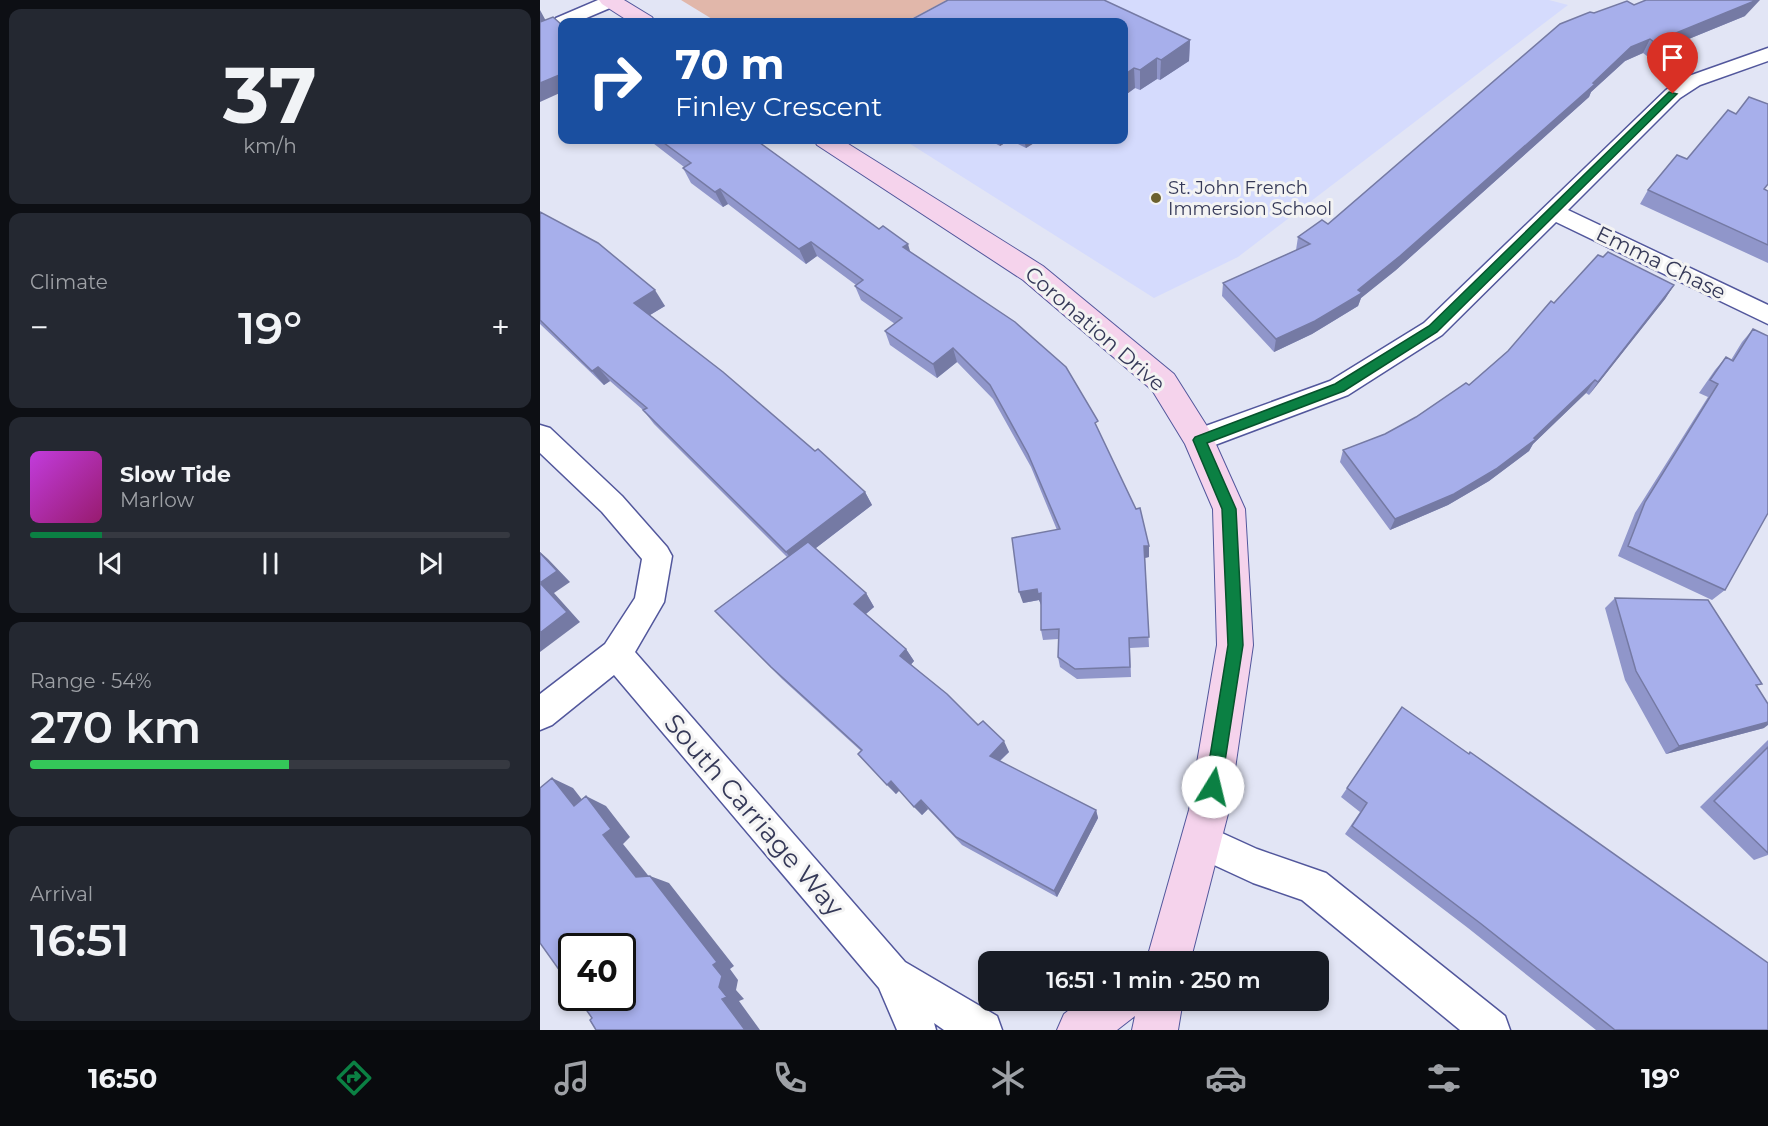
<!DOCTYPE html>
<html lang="en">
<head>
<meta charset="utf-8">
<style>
  :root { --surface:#171b24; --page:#242831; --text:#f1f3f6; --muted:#9ea1a6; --line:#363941; --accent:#0b8043 }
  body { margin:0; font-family:Montserrat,sans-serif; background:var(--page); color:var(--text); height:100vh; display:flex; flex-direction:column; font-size:22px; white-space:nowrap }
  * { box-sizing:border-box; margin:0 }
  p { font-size:20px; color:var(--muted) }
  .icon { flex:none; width:33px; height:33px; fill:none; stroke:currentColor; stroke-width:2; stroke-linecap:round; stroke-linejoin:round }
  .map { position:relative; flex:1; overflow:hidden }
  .drawer { display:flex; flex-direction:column; gap:9px; padding:9px; background:#0d0f14; width:540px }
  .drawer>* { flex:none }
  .hud { position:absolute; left:18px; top:18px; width:570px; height:126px; border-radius:12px; box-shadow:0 3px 9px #0003; background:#1a4fa0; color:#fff; overflow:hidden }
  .speed { position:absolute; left:18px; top:933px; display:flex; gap:12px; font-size:30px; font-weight:700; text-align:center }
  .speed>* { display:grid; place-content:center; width:78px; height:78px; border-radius:50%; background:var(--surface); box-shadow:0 3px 9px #0003; line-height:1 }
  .speed .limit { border:3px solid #111; border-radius:9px; background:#fff; color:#111 }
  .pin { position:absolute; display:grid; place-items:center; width:51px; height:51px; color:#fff; margin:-62px -26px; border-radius:50% 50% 50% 0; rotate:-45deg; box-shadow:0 0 6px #0007 }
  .pin .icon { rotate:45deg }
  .me { position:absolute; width:66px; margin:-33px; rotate:9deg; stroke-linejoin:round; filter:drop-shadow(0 0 4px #0008) }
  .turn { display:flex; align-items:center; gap:21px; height:126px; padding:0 18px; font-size:27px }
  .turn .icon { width:78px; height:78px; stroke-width:2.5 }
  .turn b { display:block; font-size:42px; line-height:51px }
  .big { font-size:45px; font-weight:600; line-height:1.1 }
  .drawer .widget { flex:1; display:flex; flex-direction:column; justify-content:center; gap:9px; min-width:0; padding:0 21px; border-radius:12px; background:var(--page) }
  .drawer .dial { align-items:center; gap:0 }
  .dial b { font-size:78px; line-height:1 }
  .song { display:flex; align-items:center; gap:18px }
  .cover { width:72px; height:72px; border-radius:9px; background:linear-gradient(135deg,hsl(290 70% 55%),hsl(320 70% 35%)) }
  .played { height:6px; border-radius:3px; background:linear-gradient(90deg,var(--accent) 15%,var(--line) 15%) }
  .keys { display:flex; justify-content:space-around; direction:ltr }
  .heat { display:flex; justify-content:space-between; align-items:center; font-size:33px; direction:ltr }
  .charge { height:9px; border-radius:4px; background:linear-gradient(90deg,#34c759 54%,var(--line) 0) }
  .trip { position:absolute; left:438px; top:951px; width:351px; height:60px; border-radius:12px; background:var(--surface); box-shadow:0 3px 9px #0003; font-weight:600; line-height:60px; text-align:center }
  .tab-bar { display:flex; height:96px; justify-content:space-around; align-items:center; background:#090b0e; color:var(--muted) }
  .tab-bar .icon { width:42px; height:42px }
  .tab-bar .active { color:var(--accent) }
  .tab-bar b { font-size:27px; color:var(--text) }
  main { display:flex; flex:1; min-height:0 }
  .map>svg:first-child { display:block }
  .built { fill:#d5dbfd }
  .green { fill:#e1b7aa }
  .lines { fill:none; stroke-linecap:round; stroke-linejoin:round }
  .street-casing { stroke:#52579c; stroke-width:3 }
  .secondary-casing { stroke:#52579c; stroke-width:2 }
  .street { fill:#fff; fill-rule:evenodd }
  .secondary { fill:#f5d3ec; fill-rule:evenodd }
  .wall { fill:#9096ca }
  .shaded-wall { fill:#757aa4 }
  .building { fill:#a7afeb; stroke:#757aa4; stroke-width:1.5 }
  .route { fill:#0b8043; stroke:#07532c; stroke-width:1.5 }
  .poi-dot { fill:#6c612e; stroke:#f3f3f3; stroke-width:2 }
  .labels { text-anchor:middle; stroke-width:6; stroke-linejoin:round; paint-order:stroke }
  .far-poi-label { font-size:18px; fill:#353958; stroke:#f3f3f3; text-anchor:start }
  .street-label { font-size:21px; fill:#353958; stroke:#f3f3f3 }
  .near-street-label { font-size:26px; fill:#353958; stroke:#f3f3f3 }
</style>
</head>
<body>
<main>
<section class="drawer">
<div class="widget dial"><b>37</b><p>km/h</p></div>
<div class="widget"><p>Climate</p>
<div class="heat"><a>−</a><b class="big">19°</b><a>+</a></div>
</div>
<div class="widget">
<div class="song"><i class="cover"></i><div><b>Slow Tide</b><p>Marlow</p></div></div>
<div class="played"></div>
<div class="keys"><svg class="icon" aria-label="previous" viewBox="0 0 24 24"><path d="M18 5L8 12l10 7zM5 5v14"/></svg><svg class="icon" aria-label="pause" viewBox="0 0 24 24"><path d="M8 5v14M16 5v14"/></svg><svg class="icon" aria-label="next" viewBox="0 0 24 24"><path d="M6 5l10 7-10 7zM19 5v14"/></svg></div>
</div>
<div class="widget"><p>Range · 54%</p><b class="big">270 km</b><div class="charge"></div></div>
<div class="widget"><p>Arrival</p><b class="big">16:51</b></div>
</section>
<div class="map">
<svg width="1228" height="1030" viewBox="0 0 1228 1030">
  <rect width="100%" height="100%" fill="#e2e5f5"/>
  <path class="built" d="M 407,0 L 1009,0 L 1028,5 L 698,257 L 614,298 L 364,140 L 584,140 L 584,22 L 365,22 Z"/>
  <path class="green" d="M 141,0 L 407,0 L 365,22 L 177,22 Z"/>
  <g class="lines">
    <defs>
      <path id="street" d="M 58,0 L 80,1 L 77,5 L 37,22 L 22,22 L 22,27 L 16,26 L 14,22 L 16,18 Z
        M 1228,48 L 1228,61 L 1160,85 L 1140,98 L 1028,210 L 1228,305 L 1228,324 L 1016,222 L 902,335 L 808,395 L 659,451 L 649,448 L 646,440 L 649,432 L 790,381 L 884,323 L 1126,90 L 1146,77 Z
        M 0,425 L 10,428 L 82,496 L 127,547 L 132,556 L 124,602 L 95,652 L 365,962 L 457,1016 L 462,1030 L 404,1030 L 394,1023 L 396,1030 L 357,1030 L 339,988 L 74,675 L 12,725 L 0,730 L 0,694 L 65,644 L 95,598 L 102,559 L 62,512 L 0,453 Z
        M 660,823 L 717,849 L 786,873 L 965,1016 L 970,1030 L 920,1030 L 762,900 L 713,883 L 648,853 L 642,841 L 648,829 Z"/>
      <path id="secondary" d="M 59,0 L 84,0 L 112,17 L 115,22 L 90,22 L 62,4 Z
        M 274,140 L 302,140 L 503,266 L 634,374 L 670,431 L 705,509 L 713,645 L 689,810 L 650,962 L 606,962 L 649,810 L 677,645 L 673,509 L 645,444 L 612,390 L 483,280 L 277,145 Z
        M 542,1000 L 643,1000 L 638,1030 L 592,1030 L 595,1016 L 577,1030 L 517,1030 L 524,1014 Z"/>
    </defs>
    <use href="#street" class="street-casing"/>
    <use href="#secondary" class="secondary-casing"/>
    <use href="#street" class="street"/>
    <use href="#secondary" class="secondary"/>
  </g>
  <path class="wall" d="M 1094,5 L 1205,16 L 1107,56 L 1103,53 L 1085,61 L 1051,92 L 1049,97 L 856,270 L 821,298 L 818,306 L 772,334 L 734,352 L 682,296 L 683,283 L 756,250 L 758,237 L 788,224 L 1054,13 Z
    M 584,22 L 650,40 L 649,61 L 620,80 L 617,79 L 600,90 L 595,88 L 584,96 Z
    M 1196,114 L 1224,189 L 1228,191 L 1228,263 L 1100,204 L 1108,190 L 1147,159 Z
    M 95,140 L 216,140 L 371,253 L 559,431 L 609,546 L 609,557 L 605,558 L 609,647 L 590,648 L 591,677 L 537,679 L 520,667 L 518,657 L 518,639 L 503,640 L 501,630 L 501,604 L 499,600 L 483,603 L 517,530 L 491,467 L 453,399 L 417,362 L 397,378 L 350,345 L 345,331 L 355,324 L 321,300 L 315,286 L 316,285 L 277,256 L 266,264 L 188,204 L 183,207 L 151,183 L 143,168 L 144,167 L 109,140 L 101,144 Z
    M 449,140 L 470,140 L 460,146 Z
    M 470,140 L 499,140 L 486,148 Z
    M 0,212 L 125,306 L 110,315 L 325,492 L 332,505 L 276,548 L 326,593 L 334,607 L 326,614 L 366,649 L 374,661 L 371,664 L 469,752 L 460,761 L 556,810 L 558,818 L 517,897 L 422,845 L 388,809 L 382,815 L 359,790 L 356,794 L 321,751 L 242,679 L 175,611 L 247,557 L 114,424 L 103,410 L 70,381 L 64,385 L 0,324 Z
    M 1063,257 L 1134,285 L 1125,299 L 1049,395 L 1046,393 L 993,444 L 989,451 L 949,481 L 908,505 L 850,530 L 800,462 L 803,450 L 845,434 L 876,417 L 929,385 L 968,351 L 1014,303 Z
    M 1213,329 L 1185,590 L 1172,600 L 1078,556 L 1095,513 L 1168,397 L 1159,393 L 1175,370 L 1186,357 L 1191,360 L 1202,342 Z
    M 1075,598 L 1217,686 L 1224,728 L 1126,754 L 1085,680 L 1065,608 Z
    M 862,707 L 1228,1030 L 1056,1030 L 928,928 L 805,834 L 820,812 L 801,797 Z
    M 1228,740 L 1228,855 L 1214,860 L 1160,807 Z"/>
  <path class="shaded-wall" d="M 1215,0 L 1220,0 L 1205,16 L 1107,56 L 1114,42 Z
    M 0,10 L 6,21 L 0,25 Z
    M 1110,39 L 1103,53 L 1085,61 L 1051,92 L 1049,97 L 856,270 L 821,298 L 818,306 L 772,334 L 734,352 L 736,339 L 818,290 L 1053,83 L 1091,47 Z
    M 650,40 L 649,61 L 620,80 L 621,60 Z
    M 617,58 L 617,79 L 600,90 L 600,70 Z
    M 594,68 L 595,88 L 584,96 L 584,75 Z
    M 19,75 L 22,81 L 22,92 L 0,102 L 0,83 Z
    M 99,140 L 109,140 L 101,144 Z
    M 459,140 L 470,140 L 460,146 Z
    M 484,140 L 499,140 L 486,148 Z
    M 180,189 L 188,204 L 183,207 L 175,192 Z
    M 271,242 L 277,256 L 266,264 L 259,249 Z
    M 368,244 L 372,258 L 363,247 Z
    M 1134,285 L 1125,299 L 1049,395 L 1058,382 Z
    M 115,290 L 125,306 L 105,318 L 94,303 Z
    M 413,348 L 417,362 L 397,378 L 393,364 Z
    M 58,367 L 70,381 L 64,385 L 52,371 Z
    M 1055,380 L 1046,393 L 993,444 L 989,451 L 949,481 L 908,505 L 850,530 L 855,519 L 994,438 Z
    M 325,492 L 332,505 L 255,564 L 246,552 Z
    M 604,546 L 609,546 L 609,557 L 604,558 Z
    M 0,552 L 8,559 L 30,582 L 14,593 L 40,622 L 0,652 Z
    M 497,589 L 501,593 L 504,604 L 501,605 L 499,600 L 483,603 L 479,592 Z
    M 326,593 L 334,607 L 322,617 L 314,604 Z
    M 366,649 L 374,661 L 368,668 L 360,656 Z
    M 1228,722 L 1228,725 L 1224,728 L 1126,754 L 1139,746 Z
    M 464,741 L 469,752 L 455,765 L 450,756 Z
    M 12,778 L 33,788 L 54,815 L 34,806 Z
    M 351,781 L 360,790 L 356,794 L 347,785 Z
    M 46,796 L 66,806 L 90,837 L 83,844 L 115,884 L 96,877 L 63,835 Z
    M 381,800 L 388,809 L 382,815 L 374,807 Z
    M 556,810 L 558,818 L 517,897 L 514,891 Z
    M 110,876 L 129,883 L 194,966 L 190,969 L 198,980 L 196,990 L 204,999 L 199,1001 L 220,1030 L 205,1030 L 182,999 L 173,965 Z"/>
  <path class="building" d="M 408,0 L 564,0 L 650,40 L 621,60 L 617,58 L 600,70 L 594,68 L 584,75 L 584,22 L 367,22 Z
    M 1106,0 L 1215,0 L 1212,2 L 1114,42 L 1110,39 L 1091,47 L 1053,83 L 1055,84 L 860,256 L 818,290 L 822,293 L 775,321 L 736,339 L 683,283 L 770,244 L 758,237 L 782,220 L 788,224 L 1020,24 L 1050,12 L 1054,13 L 1087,1 L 1094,5 Z
    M 13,17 L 22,25 L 22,77 L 19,75 L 0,83 L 0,22 Z
    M 1209,97 L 1228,104 L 1228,184 L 1224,189 L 1228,191 L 1228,245 L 1108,190 L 1137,155 L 1147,159 L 1188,110 L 1196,114 Z
    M 120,140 L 216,140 L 339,229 L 343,226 L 368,244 L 363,247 L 475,322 L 526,367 L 558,421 L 555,423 L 596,509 L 600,508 L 609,546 L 604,546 L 609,637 L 589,638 L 590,667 L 535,669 L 518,657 L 519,629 L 501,630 L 501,593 L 498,594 L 497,589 L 479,592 L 472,538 L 520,529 L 488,454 L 450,385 L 413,348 L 393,364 L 345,331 L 362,318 L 315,286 L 323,280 L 271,242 L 259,249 L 180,189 L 175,192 L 143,168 L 151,163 Z
    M 0,212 L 58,243 L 115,290 L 94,303 L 183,372 L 275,451 L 278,449 L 325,492 L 246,552 L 103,410 L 107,408 L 58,367 L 52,371 L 0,320 Z
    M 1068,252 L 1134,285 L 1058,382 L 1055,380 L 994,438 L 996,439 L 956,469 L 914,494 L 855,519 L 803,450 L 845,434 L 876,417 L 926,383 L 929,385 L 968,351 L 1011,301 L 1014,303 L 1058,255 L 1063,257 Z
    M 1213,329 L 1228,336 L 1228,513 L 1185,590 L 1088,546 L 1105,502 L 1178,384 L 1170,380 L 1186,357 L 1193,361 Z
    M 268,542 L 326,593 L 314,604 L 366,649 L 360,656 L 407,694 L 438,725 L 443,721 L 464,741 L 450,756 L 556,810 L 514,891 L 416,837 L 381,800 L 374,807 L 351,781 L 347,785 L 318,754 L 322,750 L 231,667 L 175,611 Z
    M 0,553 L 17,571 L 0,583 L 27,612 L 0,633 Z
    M 1075,598 L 1168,600 L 1222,684 L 1216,685 L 1228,704 L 1228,722 L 1139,746 L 1096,671 Z
    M 862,707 L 929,754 L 930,752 L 1228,963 L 1228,1030 L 1075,1030 L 940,923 L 812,826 L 827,803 L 807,788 Z
    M 1228,747 L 1228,853 L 1174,801 Z
    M 12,778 L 34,806 L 46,796 L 71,829 L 63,835 L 96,877 L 110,876 L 177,962 L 173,965 L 182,976 L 179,987 L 187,997 L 182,999 L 205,1030 L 56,1030 L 50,1020 L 52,1018 L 38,998 L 82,998 L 82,946 L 32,946 L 32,988 L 0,943 L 0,788 Z"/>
  <path class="route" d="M 1129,92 L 1137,94 L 897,332 L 804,391 L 667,443 L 696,509 L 703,645 L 681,787 L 679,792 L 673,795 L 667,792 L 665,787 L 688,645 L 682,509 L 653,440 L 655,437 L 795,384 L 889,326 Z"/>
  <circle class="poi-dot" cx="616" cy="198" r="6"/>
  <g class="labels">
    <g class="far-poi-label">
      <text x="628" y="194">St. John French<tspan x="628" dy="21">Immersion School</tspan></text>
    </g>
    <g class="street-label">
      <text transform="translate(1121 263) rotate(26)" y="7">Emma Chase</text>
      <text transform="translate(555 329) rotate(41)" y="7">Coronation Drive</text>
    </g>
    <g class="near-street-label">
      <text transform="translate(214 815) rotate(49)" y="9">South Carriage Way</text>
    </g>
  </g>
</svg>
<div class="speed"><div class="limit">40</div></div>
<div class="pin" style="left:1133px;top:94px;background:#d93025"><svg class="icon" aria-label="arrive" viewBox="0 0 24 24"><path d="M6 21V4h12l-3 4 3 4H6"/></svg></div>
<svg class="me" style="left:673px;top:787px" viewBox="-20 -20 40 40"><circle r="19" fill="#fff"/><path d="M0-13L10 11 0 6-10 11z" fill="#0b8043"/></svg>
<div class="trip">16:51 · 1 min · 250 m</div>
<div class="hud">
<div class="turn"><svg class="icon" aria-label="right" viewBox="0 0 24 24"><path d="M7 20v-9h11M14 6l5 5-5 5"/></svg><div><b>70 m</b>Finley Crescent</div></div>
</div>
</div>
</main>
<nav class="tab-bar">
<b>16:50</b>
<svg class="icon active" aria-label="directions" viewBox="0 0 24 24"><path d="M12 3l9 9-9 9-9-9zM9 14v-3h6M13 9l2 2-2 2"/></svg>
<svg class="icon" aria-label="music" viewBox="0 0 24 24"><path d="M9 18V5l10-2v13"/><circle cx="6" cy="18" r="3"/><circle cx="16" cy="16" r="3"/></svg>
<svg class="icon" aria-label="phone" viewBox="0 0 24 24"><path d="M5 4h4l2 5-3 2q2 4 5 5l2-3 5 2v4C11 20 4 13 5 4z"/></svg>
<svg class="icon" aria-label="climate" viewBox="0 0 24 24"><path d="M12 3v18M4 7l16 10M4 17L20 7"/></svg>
<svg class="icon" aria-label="car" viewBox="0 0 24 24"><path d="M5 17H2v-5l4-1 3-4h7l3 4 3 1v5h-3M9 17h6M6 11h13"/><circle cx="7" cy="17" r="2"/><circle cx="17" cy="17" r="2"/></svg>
<svg class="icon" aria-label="filters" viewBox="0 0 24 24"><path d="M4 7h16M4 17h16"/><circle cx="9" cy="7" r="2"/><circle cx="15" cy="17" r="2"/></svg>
<b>19°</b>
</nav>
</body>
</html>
